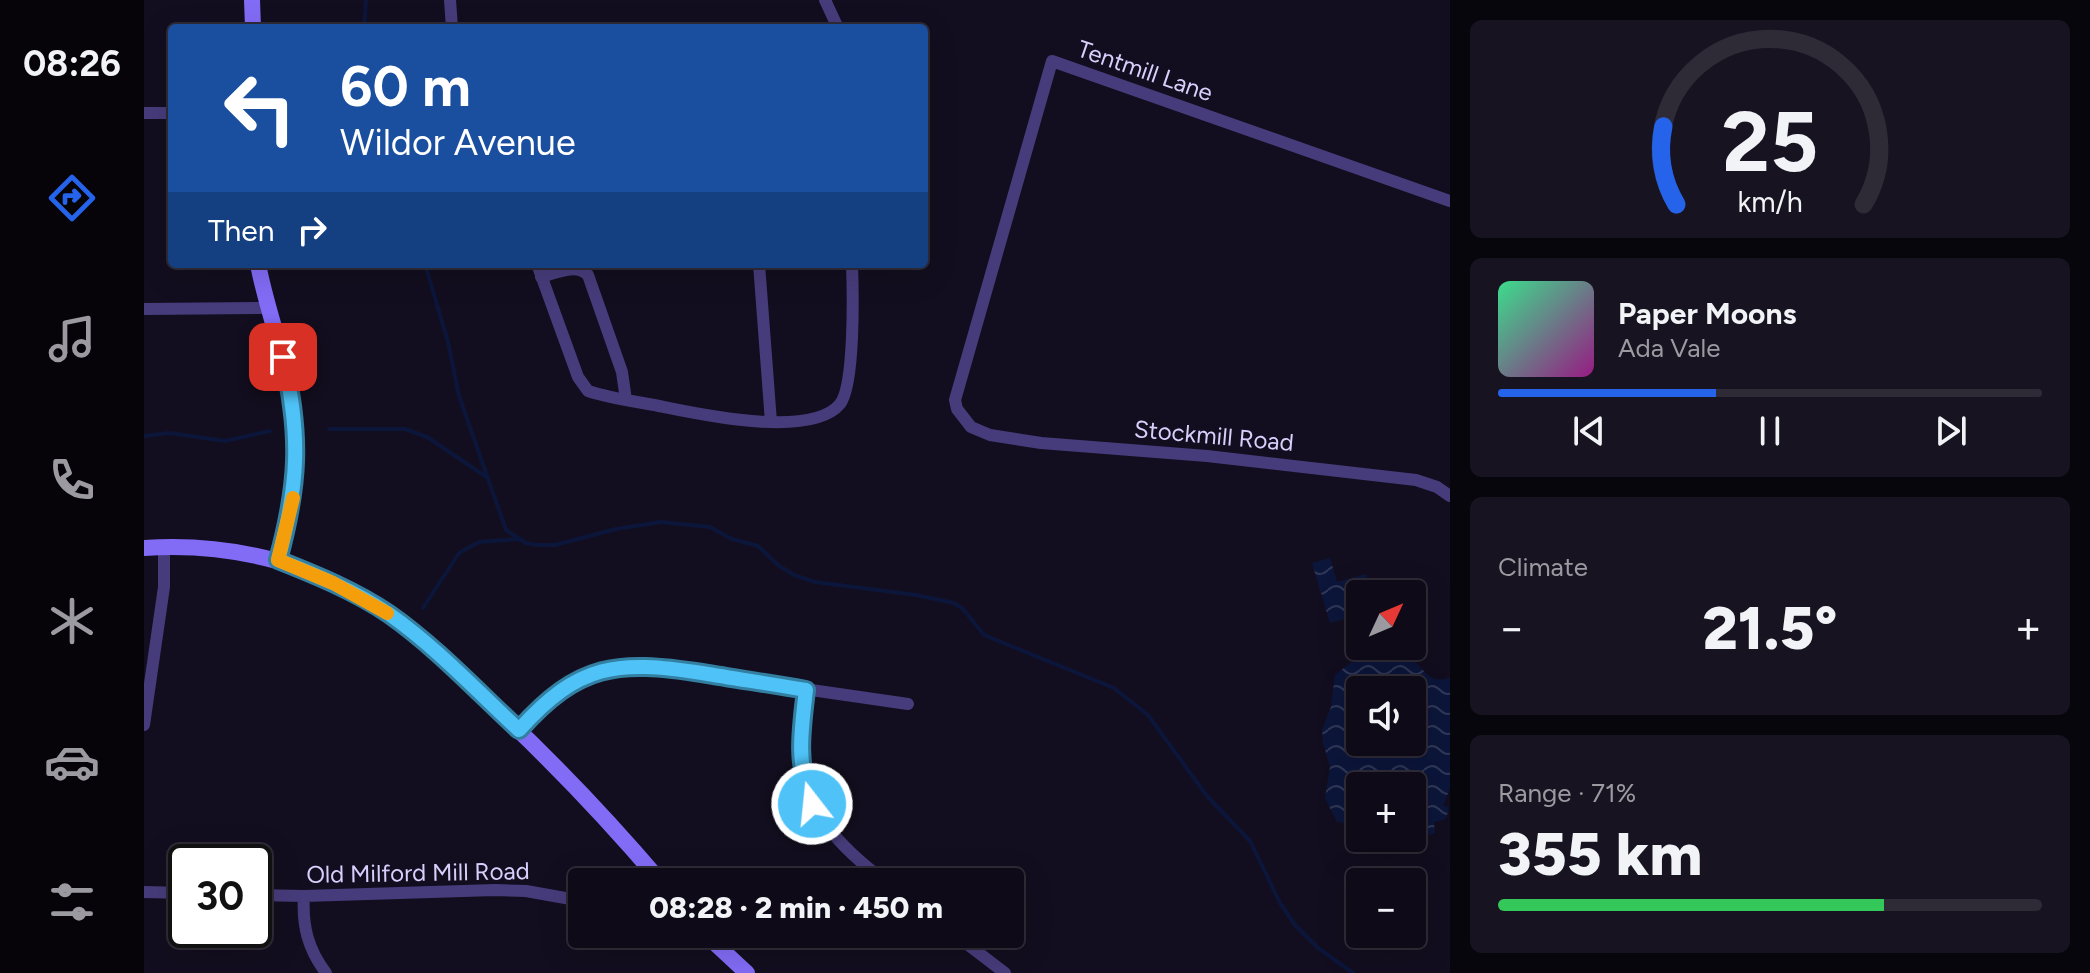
<!DOCTYPE html>
<html lang="en">
<head>
<meta charset="utf-8">
<style>
  :root { --surface:#0e0a17; --page:#171320; --text:#f1f3f6; --muted:#9b9aa1; --line:#2e2b36; --accent:#2563eb }
  body { margin:0; font-family:Figtree,sans-serif; background:var(--page); color:var(--text); height:100vh; display:flex; flex-direction:column; font-size:30px; white-space:nowrap }
  * { box-sizing:border-box; margin:0 }
  p { font-size:26px; color:var(--muted) }
  .icon { flex:none; width:44px; height:44px; fill:none; stroke:currentColor; stroke-width:2; stroke-linecap:round; stroke-linejoin:round }
  .map { position:relative; flex:1; overflow:hidden }
  .panel { display:flex; flex-direction:column; gap:20px; padding:20px; background:#08060d; width:640px }
  .panel>* { flex:none }
  .banner { position:absolute; left:24px; top:24px; width:760px; height:244px; border-radius:8px; box-shadow:0 8px 32px #0002,0 0 0 2px var(--line); background:#1a4fa0; color:#fff; overflow:hidden }
  .needle { width:52px; rotate:46deg }
  .fabs { position:absolute; left:1202px; top:580px; display:grid; gap:16px }
  .fabs a { display:grid; place-items:center; width:80px; height:80px; border-radius:8px; background:var(--surface); box-shadow:0 8px 32px #0002,0 0 0 2px var(--line); font-size:40px }
  .speed { position:absolute; left:24px; top:844px; display:flex; gap:16px; font-size:40px; font-weight:700; text-align:center }
  .speed>* { display:grid; place-content:center; width:104px; height:104px; border-radius:50%; background:var(--surface); box-shadow:0 8px 32px #0002,0 0 0 2px var(--line); line-height:1 }
  .speed .limit { border:4px solid #111; border-radius:12px; background:#fff; color:#111 }
  .pin { position:absolute; display:grid; place-items:center; width:68px; height:68px; color:#fff; margin:-34px; border-radius:16px; box-shadow:0 4px 12px #0006 }
  .me { position:absolute; width:88px; margin:-44px; rotate:344deg; stroke-linejoin:round; filter:drop-shadow(0 0 6px #0008) }
  .turn { display:flex; align-items:center; gap:28px; height:168px; padding:0 40px; font-size:36px }
  .turn .icon { width:104px; height:104px; stroke-width:2.5 }
  .turn b { display:block; font-size:56px; line-height:68px }
  .then { display:flex; align-items:center; height:76px; padding:0 40px; background:#0003; gap:16px; font-size:30px }
  .big { font-size:60px; font-weight:800; line-height:1.1 }
  .panel .tile { flex:1; display:flex; flex-direction:column; justify-content:center; gap:12px; min-width:0; padding:0 28px; border-radius:12px; background:var(--page) }
  .panel .dial { align-items:center; gap:0 }
  .dial svg { height:208px; overflow:visible; fill:none; stroke:var(--line); stroke-width:7; stroke-linecap:round; text-anchor:middle }
  .dial text { fill:var(--text); stroke:none }
  .song { display:flex; align-items:center; gap:24px }
  .cover { width:96px; height:96px; border-radius:12px; background:linear-gradient(135deg,hsl(150 70% 55%),hsl(310 70% 35%)) }
  .played { height:8px; border-radius:4px; background:linear-gradient(90deg,var(--accent) 40%,var(--line) 40%) }
  .keys { display:flex; justify-content:space-around; direction:ltr }
  .heat { display:flex; justify-content:space-between; align-items:center; font-size:44px; direction:ltr }
  .charge { height:12px; border-radius:6px; background:linear-gradient(90deg,#34c759 71%,var(--line) 0) }
  .trip { position:absolute; left:424px; top:868px; width:456px; height:80px; border-radius:8px; background:var(--surface); box-shadow:0 8px 32px #0002,0 0 0 2px var(--line); font-weight:800; line-height:80px; text-align:center }
  main { display:flex; flex:1; min-height:0 }
  .dock { display:flex; flex-direction:column; width:144px; justify-content:space-around; align-items:center; background:#060409; color:var(--muted) }
  .dock .icon { width:56px; height:56px }
  .dock .active { color:var(--accent) }
  .dock b { font-size:36px; color:var(--text) }
  .map>svg:first-child { display:block }
  .water { fill:url(#water-waves); fill-rule:evenodd }
  .lines { fill:none; stroke-linecap:round; stroke-linejoin:round }
  .stream { stroke:#0c163a; stroke-width:4 }
  .street { stroke:#473c7b; stroke-width:12 }
  .secondary { stroke:#826cf6; stroke-width:16 }
  .route-casing { stroke:#337fa1; stroke-width:20 }
  .route { stroke:#4fc3f7; stroke-width:14 }
  .slow { stroke:#f59e0b; stroke-width:14 }
  .labels { text-anchor:middle; stroke-width:8; stroke-linejoin:round; paint-order:stroke }
  .street-label { font-size:24px; fill:#dacffc; stroke:#130e1f }
</style>
</head>
<body>
<main>
<nav class="dock">
<b>08:26</b>
<svg class="icon active" aria-label="directions" viewBox="0 0 24 24"><path d="M12 3l9 9-9 9-9-9zM9 14v-3h6M13 9l2 2-2 2"/></svg>
<svg class="icon" aria-label="music" viewBox="0 0 24 24"><path d="M9 18V5l10-2v13"/><circle cx="6" cy="18" r="3"/><circle cx="16" cy="16" r="3"/></svg>
<svg class="icon" aria-label="phone" viewBox="0 0 24 24"><path d="M5 4h4l2 5-3 2q2 4 5 5l2-3 5 2v4C11 20 4 13 5 4z"/></svg>
<svg class="icon" aria-label="climate" viewBox="0 0 24 24"><path d="M12 3v18M4 7l16 10M4 17L20 7"/></svg>
<svg class="icon" aria-label="car" viewBox="0 0 24 24"><path d="M5 17H2v-5l4-1 3-4h7l3 4 3 1v5h-3M9 17h6M6 11h13"/><circle cx="7" cy="17" r="2"/><circle cx="17" cy="17" r="2"/></svg>
<svg class="icon" aria-label="filters" viewBox="0 0 24 24"><path d="M4 7h16M4 17h16"/><circle cx="9" cy="7" r="2"/><circle cx="15" cy="17" r="2"/></svg>
</nav>
<div class="map">
<svg width="1306" height="973" viewBox="0 0 1306 973">
  <defs>
    <pattern id="water-waves" width="16" height="10" patternUnits="userSpaceOnUse" patternTransform="scale(2)"><rect width="16" height="10" fill="#0c163a"/><path d="M0 5q4-4 8 0t8 0" fill="none" stroke="#2f3757"/></pattern>
  </defs>
  <rect width="100%" height="100%" fill="#130e1f"/>
  <path class="water" d="M 1186,558 L 1193,582 L 1222,574 L 1228,594 L 1216,594 L 1216,615 L 1186,623 L 1168,563 Z
    M 1219,653 C 1235,654 1251,654 1266,660 C 1282,666 1281,685 1306,678 L 1306,788 L 1299,806 L 1305,807 L 1302,819 L 1290,822 L 1291,833 L 1242,849 L 1241,838 L 1268,838 L 1268,786 L 1216,786 L 1216,825 L 1193,822 L 1181,798 L 1186,767 L 1179,742 L 1178,730 L 1187,707 L 1191,675 ZM 1216,690 L 1268,690 L 1268,742 L 1216,742 Z"/>
  <g class="lines">
    <path class="stream" d="M 220,28 L 222,0
      M 281,264 L 304,342 L 315,396 L 362,530 L 382,543 L 392,545 L 411,545 L 472,529 L 517,522 L 566,527 L 588,539 L 614,546 L 634,565 L 650,575 L 671,582 L 772,595 L 810,603 L 819,609 L 840,635 L 970,688 L 1004,715 L 1063,796 L 1106,841 L 1136,903 L 1151,925 L 1174,948 L 1209,973
      M 185,429 L 261,429 L 283,437 L 344,478
      M 0,436 L 26,433 L 81,441 L 126,431
      M 279,608 L 315,553 L 335,542 L 375,539"/>
    <path class="street" d="M 306,0 L 308,28
      M 681,0 L 694,28
      M 0,113 L 28,113
      M 1306,201 L 908,61 L 811,400 L 813,409 L 827,427 L 846,435 L 897,443 L 1063,456 L 1272,480 L 1293,487 L 1306,496
      M 393,264 L 434,377 L 444,391 C 465,398 488,401 510,405 C 550,413 666,440 696,404 C 711,385 709,291 708,264
      M 615,264 L 627,422
      M 397,277 C 412,273 432,263 444,275 L 478,372 L 482,400
      M 0,309 L 125,308
      M 662,690 C 660,710 655,732 656,752 C 658,810 698,849 742,882
      M 0,725 L 20,587 L 20,547
      M 375,730 C 411,690 441,670 495,665 L 764,704
      M 0,892 L 42,893
      M 110,895 L 160,896 L 351,890 L 382,891 L 438,901
      M 160,896 C 158,926 164,949 182,973
      M 810,934 L 861,973"/>
    <path class="secondary" d="M 108,0 L 109,28
      M 114,264 C 122,307 138,347 146,390 C 158,449 149,503 134,560
      M 0,548 C 87,542 177,564 248,616 C 286,644 319,678 353,710 C 411,764 465,821 517,882
      M 561,934 L 603,973"/>
  </g>
  <g class="lines">
    <defs>
      <path id="route" d="M 139,357 C 157,435 155,483 134,560 C 172,575 211,591 245,614 C 292,647 333,691 375,730 C 435,663 473,660 558,673 C 593,679 628,684 662,690 C 657,732 652,762 668,804"/>
    </defs>
    <use href="#route" class="route-casing"/>
    <use href="#route" class="route"/>
    <path class="slow" d="M 149,498 L 134,560 L 189,583 L 243,613"/>
  </g>
  <g class="labels">
    <g class="street-label">
      <text transform="translate(1001 71) rotate(19)" y="8">Tentmill Lane</text>
      <text transform="translate(1070 436) rotate(5)" y="8">Stockmill Road</text>
      <text transform="translate(274 873) rotate(-1)" y="8">Old Milford Mill Road</text>
    </g>
  </g>
</svg>
<div class="fabs">
<a><svg class="needle" viewBox="-14 -14 28 28"><path d="M0-13l5 13h-10z" fill="#e53935"/><path d="M0 13l5-13h-10z" fill="#9b9aa1"/></svg></a>
<a><svg class="icon" aria-label="sound" viewBox="0 0 24 24"><path d="M4 9h4l5-4v14l-5-4H4zM17 9q2 3 0 6"/></svg></a>
<a>+</a>
<a>−</a>
</div>
<div class="speed"><div class="limit">30</div></div>
<div class="pin" style="left:139px;top:357px;background:#d93025"><svg class="icon" aria-label="arrive" viewBox="0 0 24 24"><path d="M6 21V4h12l-3 4 3 4H6"/></svg></div>
<svg class="me" style="left:668px;top:804px" viewBox="-20 -20 40 40"><circle r="17" fill="#4fc3f7" stroke="#fff" stroke-width="3"/><path d="M0-11L8 9 0 5-8 9z" fill="#fff"/></svg>
<div class="trip">08:28 · 2 min · 450 m</div>
<div class="banner">
<div class="turn"><svg class="icon" aria-label="left" viewBox="0 0 24 24"><path d="M17 20v-9H6M10 6l-5 5 5 5"/></svg><div><b>60 m</b>Wildor Avenue</div></div>
<div class="then">Then<svg class="icon" aria-label="right" viewBox="0 0 24 24"><path d="M7 20v-9h11M14 6l5 5-5 5"/></svg></div>
</div>
</div>
<section class="panel">
<div class="tile dial"><svg viewBox="0 0 100 80">
<path d="M14 69A42 42 0 1 1 86 69"/>
<path d="M14 69A42 42 0 0 1 9 39" stroke="#2563eb"/>
<text x="50" y="56" font-size="32" font-weight="700">25</text>
<text x="50" y="72" font-size="11">km/h</text>
</svg></div>
<div class="tile">
<div class="song"><i class="cover"></i><div><b>Paper Moons</b><p>Ada Vale</p></div></div>
<div class="played"></div>
<div class="keys"><svg class="icon" aria-label="previous" viewBox="0 0 24 24"><path d="M18 5L8 12l10 7zM5 5v14"/></svg><svg class="icon" aria-label="pause" viewBox="0 0 24 24"><path d="M8 5v14M16 5v14"/></svg><svg class="icon" aria-label="next" viewBox="0 0 24 24"><path d="M6 5l10 7-10 7zM19 5v14"/></svg></div>
</div>
<div class="tile"><p>Climate</p>
<div class="heat"><a>−</a><b class="big">21.5°</b><a>+</a></div>
</div>
<div class="tile"><p>Range · 71%</p><b class="big">355 km</b><div class="charge"></div></div>
</section>
</main>
</body>
</html>
